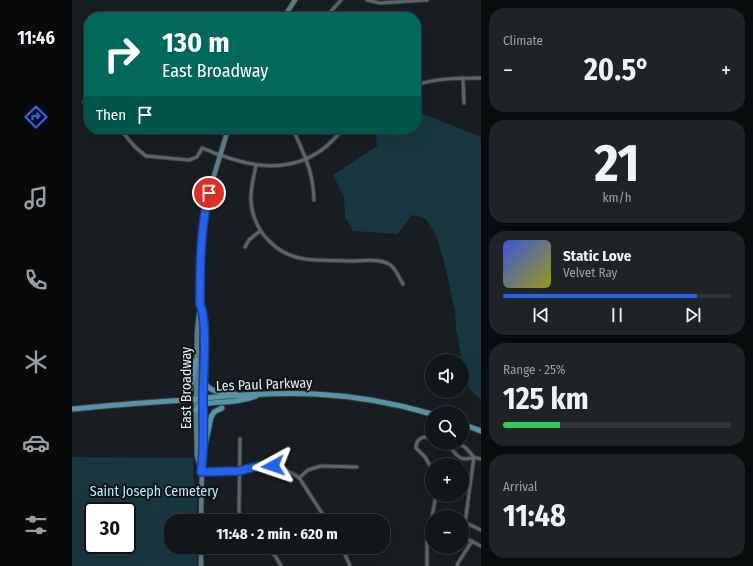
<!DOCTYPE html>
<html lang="en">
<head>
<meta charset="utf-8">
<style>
  :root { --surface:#111618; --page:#1e2325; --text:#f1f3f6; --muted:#9c9fa2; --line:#303537; --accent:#2563eb }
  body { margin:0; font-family:"Fira Sans Condensed",sans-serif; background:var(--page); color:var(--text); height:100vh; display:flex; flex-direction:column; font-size:15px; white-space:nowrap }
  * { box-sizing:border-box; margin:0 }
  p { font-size:13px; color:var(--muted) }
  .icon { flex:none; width:22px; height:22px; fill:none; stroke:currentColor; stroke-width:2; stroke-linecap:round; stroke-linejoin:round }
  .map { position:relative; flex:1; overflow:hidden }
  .sheet { display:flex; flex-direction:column; gap:8px; padding:8px; background:#090c0d; width:272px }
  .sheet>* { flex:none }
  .top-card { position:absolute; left:12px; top:12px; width:337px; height:122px; border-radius:16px; box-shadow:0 4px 16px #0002,0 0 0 1px var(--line); background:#00695c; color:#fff; overflow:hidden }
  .tools { position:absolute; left:353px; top:354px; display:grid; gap:8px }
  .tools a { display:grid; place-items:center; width:44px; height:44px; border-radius:50%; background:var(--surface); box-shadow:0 4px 16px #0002,0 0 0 1px var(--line); font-size:20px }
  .speed { position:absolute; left:12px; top:502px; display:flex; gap:8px; font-size:20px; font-weight:700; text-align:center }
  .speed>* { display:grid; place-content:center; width:52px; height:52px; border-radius:50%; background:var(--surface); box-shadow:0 4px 16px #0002,0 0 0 1px var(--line); line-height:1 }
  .speed .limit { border:2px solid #111; border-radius:6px; background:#fff; color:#111 }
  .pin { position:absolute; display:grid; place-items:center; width:34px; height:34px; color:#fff; margin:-17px; border:2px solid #fff; border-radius:50%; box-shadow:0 1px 4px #0007 }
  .me { position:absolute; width:44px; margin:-22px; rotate:265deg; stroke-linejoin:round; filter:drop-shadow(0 0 3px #0008) }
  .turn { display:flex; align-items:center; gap:14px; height:84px; padding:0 12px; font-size:18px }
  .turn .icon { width:52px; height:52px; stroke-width:2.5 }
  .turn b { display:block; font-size:28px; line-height:34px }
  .then { display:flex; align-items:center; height:38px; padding:0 12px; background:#0003; gap:8px; font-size:15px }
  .big { font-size:30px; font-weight:700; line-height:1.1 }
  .sheet .card { flex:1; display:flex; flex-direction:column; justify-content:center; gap:6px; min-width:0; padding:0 14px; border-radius:16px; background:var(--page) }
  .sheet .dial { align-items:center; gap:0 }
  .dial b { font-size:52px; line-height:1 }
  .song { display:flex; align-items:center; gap:12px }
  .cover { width:48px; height:48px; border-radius:6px; background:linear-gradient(135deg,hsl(230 70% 55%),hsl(60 70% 35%)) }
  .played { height:4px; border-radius:2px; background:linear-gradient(90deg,var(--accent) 85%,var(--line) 85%) }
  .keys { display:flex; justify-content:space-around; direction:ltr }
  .heat { display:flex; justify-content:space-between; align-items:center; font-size:22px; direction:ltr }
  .charge { height:6px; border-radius:3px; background:linear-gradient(90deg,#34c759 25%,var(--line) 0) }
  .trip { position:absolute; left:92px; top:514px; width:226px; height:40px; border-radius:16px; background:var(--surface); box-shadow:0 4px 16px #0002,0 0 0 1px var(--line); font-weight:700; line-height:40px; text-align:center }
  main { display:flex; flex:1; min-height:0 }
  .dock { display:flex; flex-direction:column; width:72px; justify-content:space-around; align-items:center; background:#07090a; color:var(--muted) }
  .dock .icon { width:28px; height:28px }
  .dock .current { color:var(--accent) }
  .dock b { font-size:18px; color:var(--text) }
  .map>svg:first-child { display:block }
  .green { fill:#193741; fill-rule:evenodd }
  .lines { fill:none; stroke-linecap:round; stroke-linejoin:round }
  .minor-casing { stroke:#35393b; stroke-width:5 }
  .secondary-casing { stroke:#35393b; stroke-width:6 }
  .primary-casing { stroke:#35393b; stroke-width:7 }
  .minor { stroke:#5d6568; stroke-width:3 }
  .secondary { stroke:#5b7c87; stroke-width:4.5 }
  .primary { stroke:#5893a6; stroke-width:5 }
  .route-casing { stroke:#184099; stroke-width:10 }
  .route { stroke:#2563eb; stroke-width:7 }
  .labels { text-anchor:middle; stroke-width:4; stroke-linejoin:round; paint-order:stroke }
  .street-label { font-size:14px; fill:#e7ecee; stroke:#0e1416 }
  .park-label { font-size:14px; fill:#bcebfd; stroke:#0e1416 }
</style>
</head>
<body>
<main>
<nav class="dock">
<b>11:46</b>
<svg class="icon current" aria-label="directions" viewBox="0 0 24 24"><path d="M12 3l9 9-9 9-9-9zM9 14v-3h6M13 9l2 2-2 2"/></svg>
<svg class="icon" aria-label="music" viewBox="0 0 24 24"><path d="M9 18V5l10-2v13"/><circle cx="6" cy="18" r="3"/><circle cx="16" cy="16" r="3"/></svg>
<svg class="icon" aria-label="phone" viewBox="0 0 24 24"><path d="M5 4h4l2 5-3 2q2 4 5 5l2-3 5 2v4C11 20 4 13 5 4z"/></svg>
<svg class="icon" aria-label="climate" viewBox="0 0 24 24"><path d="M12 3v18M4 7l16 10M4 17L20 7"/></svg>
<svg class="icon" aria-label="car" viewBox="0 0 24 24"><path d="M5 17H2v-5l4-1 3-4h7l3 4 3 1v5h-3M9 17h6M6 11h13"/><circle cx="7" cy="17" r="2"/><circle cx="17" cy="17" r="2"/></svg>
<svg class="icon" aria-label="filters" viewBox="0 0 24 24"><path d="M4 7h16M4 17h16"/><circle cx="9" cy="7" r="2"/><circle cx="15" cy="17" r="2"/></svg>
</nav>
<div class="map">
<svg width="409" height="566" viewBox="0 0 409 566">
  <rect width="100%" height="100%" fill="#171d20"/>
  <path class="green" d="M 344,111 L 409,137 L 409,400 L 399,391 L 394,383 L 384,328 L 383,310 L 375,274 L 365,237 L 353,218 L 340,215 L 326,234 L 281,231 L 273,216 L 272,197 L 261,175 L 305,146 L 303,129 L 344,129 Z
    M 0,457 L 122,458 L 121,478 L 125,497 L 125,521 L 99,521 L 99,547 L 125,547 L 125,566 L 0,566 ZM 21,511 L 55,511 L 55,545 L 21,545 Z"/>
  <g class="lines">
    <defs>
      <path id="minor" d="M 295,0 L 308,3 L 355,0
        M 259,12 L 272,17
        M 254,17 L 269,0
        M 391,78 L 392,103
        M 344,85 C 365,78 387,78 409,78
        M 12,102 L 17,105
        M 48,129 L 63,147 L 74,156 L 117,160 L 125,157 L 130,148 C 170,165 213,177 251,149 C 259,143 265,136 271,129
        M 221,129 C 232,155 241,170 242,200
        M 184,165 C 182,177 178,189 179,201 C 181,231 204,255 233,259 C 247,261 263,260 278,261 C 290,261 306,258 317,264 C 324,268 327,278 331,284
        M 173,247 L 177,240 L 188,231
        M 360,437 C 351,436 344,438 344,448 L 353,457 L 360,469
        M 168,439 L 167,511 L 170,521
        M 375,443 C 380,448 384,458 392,459 C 399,459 400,456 409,459
        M 384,443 L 393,447 L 402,457 L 391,538
        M 129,472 L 167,471 L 195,465 L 209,467 L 223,475 L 228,479 L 255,521
        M 227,478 L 236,470 L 249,466 L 285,467
        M 360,517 L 364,495
        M 394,523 L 409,530
        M 390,538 L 397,540 L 409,546
        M 194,547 L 204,557 L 209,566
        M 270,547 L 278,566
        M 355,566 L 355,541 L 360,517
        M 385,566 L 386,563 L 400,541"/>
      <path id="secondary" d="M 212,17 L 223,0
        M 128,305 L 131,315 L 132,350 L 129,521
        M 129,472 L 125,456 L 124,415 L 125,332 L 128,305 L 129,248 L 136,196 L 156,129
        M 129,547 L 129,566"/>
      <path id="primary" d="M 132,379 C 134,393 151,392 163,394
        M 111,399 L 117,395 L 124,360
        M 0,409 C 42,405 83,402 125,399 C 164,395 204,392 243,394 C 283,396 322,403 360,414
        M 124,410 C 130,400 152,403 163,401 C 170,400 177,399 184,396
        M 390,424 L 409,431
        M 131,455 L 139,417 L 142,412 L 150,408"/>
    </defs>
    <use href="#minor" class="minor-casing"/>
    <use href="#secondary" class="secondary-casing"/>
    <use href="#primary" class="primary-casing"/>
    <use href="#minor" class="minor"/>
    <use href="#secondary" class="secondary"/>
    <use href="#primary" class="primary"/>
  </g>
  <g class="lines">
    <defs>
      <path id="route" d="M 137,193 C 128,230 128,267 128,305 C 136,319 131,378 131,397 C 131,422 133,447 129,472 L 167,471 L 190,465 L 201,466"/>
    </defs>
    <use href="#route" class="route-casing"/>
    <use href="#route" class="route"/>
  </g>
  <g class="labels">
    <g class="street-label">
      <text transform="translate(192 384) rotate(-2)" y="5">Les Paul Parkway</text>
      <text transform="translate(114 388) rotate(-90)" y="5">East Broadway</text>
    </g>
    <g class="park-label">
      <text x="82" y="496">Saint Joseph Cemetery</text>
    </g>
  </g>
</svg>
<div class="tools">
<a><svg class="icon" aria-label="sound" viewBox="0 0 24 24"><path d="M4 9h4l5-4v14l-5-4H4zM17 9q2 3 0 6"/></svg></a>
<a><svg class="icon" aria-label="search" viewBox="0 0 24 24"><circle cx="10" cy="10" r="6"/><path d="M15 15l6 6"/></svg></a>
<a>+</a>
<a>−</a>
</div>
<div class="speed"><div class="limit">30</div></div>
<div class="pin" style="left:137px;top:193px;background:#d93025"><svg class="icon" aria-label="arrive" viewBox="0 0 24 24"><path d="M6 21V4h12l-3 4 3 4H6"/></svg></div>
<svg class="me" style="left:201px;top:466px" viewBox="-20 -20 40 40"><path d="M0-17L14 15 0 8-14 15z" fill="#2563eb" stroke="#fff" stroke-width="4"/></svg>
<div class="trip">11:48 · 2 min · 620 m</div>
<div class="top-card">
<div class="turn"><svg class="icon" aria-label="right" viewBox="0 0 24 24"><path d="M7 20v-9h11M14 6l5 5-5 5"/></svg><div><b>130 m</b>East Broadway</div></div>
<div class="then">Then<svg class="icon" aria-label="arrive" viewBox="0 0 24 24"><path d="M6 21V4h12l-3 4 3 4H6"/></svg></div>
</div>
</div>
<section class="sheet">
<div class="card"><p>Climate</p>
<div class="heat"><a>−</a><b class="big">20.5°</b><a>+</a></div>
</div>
<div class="card dial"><b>21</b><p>km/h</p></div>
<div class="card">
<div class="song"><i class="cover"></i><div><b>Static Love</b><p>Velvet Ray</p></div></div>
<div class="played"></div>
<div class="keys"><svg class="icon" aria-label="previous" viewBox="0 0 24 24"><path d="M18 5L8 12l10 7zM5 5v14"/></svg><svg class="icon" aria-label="pause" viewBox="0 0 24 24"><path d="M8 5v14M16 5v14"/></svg><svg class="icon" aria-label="next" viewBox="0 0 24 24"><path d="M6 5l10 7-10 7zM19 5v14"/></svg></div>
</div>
<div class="card"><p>Range · 25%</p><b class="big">125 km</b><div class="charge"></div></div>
<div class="card"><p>Arrival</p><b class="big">11:48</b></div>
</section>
</main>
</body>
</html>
